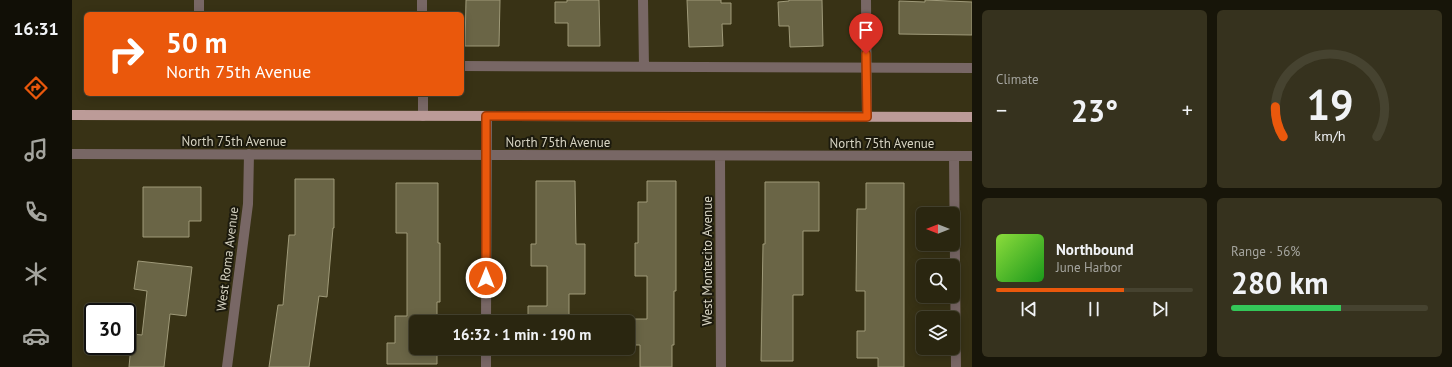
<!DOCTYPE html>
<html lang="en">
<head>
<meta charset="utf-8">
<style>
  :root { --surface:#2a2610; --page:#36321e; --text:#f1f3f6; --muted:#a5a59f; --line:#464330; --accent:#ea580c }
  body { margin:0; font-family:"PT Sans",sans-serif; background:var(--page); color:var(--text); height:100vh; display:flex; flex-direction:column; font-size:15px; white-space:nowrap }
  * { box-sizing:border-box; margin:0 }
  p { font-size:13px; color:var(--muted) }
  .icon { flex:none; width:22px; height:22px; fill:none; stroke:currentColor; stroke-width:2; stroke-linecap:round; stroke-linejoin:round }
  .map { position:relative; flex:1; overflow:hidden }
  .drawer { display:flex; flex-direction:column; gap:10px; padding:10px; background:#171509; width:480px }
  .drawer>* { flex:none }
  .guide { position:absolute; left:12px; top:12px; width:380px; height:84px; border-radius:6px; box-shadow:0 2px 10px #0003,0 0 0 1px var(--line); background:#ea580c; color:#fff; overflow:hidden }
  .needle { width:26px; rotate:270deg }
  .fabs { position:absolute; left:844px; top:207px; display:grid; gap:8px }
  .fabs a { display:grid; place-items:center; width:44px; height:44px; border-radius:6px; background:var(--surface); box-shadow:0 2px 10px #0003,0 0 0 1px var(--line); font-size:20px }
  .speed { position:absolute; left:12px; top:303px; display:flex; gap:8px; font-size:20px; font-weight:700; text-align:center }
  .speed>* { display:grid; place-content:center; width:52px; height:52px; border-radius:50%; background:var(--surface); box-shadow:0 2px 10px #0003,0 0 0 1px var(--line); line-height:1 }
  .speed .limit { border:2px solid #111; border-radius:6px; background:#fff; color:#111 }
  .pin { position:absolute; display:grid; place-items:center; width:34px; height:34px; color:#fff; margin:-41px -17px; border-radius:50% 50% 50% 0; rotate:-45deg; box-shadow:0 0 4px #0007 }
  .pin .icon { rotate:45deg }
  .me { position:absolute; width:44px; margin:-22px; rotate:0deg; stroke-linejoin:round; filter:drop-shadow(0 0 3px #0008) }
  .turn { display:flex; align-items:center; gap:14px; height:84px; padding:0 16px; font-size:18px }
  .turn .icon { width:52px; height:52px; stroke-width:2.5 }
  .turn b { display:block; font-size:28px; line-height:34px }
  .big { font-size:30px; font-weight:600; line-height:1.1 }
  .drawer .card { flex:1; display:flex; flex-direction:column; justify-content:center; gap:6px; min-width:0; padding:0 14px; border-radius:6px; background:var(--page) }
  .drawer .dial { align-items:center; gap:0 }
  .dial svg { height:104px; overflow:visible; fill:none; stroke:var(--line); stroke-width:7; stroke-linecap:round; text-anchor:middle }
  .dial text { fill:var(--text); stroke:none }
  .song { display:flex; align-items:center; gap:12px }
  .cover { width:48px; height:48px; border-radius:6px; background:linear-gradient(135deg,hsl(90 70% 55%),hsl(120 70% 35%)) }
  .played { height:4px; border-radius:2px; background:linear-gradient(90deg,var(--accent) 65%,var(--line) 65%) }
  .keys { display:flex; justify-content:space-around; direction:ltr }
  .heat { display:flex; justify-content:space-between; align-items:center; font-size:22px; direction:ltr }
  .charge { height:6px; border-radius:3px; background:linear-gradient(90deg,#34c759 56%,var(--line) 0) }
  .drawer .tiles { flex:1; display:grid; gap:10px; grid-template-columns:repeat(2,1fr) }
  .trip { position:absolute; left:337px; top:315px; width:226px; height:40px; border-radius:6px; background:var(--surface); box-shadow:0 2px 10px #0003,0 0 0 1px var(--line); font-weight:600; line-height:40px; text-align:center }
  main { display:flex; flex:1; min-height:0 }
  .dock { display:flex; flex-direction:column; width:72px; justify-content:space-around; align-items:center; background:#110f06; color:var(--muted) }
  .dock .icon { width:28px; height:28px }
  .dock .on { color:var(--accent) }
  .dock b { font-size:18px; color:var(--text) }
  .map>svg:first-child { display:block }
  .building { fill:#6a6546; stroke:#9f9a79 }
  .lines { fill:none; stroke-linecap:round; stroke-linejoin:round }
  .minor { stroke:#786765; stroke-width:10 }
  .major { stroke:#bc9b98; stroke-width:10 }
  .route-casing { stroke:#983908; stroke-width:10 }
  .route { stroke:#ea580c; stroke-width:7 }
  .labels { text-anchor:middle; stroke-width:4; stroke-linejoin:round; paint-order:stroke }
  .street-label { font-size:13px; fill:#d6d3c2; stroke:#1c1a0d }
</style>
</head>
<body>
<main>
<nav class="dock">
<b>16:31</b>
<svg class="icon on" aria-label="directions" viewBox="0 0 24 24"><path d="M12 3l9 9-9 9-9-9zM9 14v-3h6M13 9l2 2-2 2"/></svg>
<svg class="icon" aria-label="music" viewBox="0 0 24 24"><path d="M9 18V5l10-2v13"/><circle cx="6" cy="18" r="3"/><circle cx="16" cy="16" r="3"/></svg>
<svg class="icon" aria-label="phone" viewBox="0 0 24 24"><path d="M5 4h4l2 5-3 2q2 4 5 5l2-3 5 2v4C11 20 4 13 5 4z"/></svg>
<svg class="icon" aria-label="climate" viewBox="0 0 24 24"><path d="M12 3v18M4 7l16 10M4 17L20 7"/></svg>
<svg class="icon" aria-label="car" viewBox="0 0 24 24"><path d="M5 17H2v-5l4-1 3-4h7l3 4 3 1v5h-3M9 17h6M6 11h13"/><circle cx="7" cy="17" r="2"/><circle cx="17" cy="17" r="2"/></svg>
</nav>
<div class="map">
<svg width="900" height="367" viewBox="0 0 900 367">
  <rect width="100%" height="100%" fill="#383215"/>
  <path class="building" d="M 394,0 L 428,0 L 427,46 L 393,46 Z
    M 495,0 L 527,0 L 528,46 L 496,46 L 496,23 L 483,23 L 483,2 L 495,2 Z
    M 615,0 L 649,0 L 649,3 L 659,3 L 659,24 L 650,24 L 651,46 L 617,47 Z
    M 717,0 L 750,0 L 751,46 L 718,47 L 717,26 L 707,26 L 706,2 L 717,1 Z
    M 853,0 L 900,2 L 900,35 L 827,34 L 827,1 L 853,2 Z
    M 223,179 L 262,179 L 262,228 L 261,228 L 255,297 L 247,296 L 237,367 L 197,367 L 206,305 L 211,305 L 217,235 L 223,235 Z
    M 464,181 L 503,181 L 504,244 L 513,244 L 513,294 L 497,294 L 497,322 L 456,322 L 456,306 L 475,306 L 475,266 L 459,266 L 459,244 L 464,244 Z
    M 575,181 L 604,181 L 604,291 L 602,291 L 602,345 L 600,345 L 600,367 L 568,367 L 568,345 L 562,345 L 562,319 L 575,319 L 575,276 L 563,276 L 563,243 L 566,243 L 566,202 L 575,202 Z
    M 693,182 L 747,182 L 747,231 L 731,231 L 731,295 L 721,295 L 721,361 L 689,361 L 691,244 L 693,244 Z
    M 324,183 L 366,183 L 366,243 L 368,243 L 368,302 L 365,302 L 365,322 L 344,322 L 344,348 L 365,348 L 365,364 L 315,364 L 315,343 L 323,343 L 323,316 L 335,316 L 335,233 L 324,233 Z
    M 794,183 L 832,183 L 832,367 L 806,367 L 806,358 L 785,358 L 785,331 L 793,331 L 793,291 L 784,291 L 785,209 L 794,209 Z
    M 71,187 L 129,187 L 129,221 L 117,221 L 117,237 L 71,237 Z
    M 66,261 L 120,267 L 114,316 L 98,314 L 92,367 L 57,367 L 60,334 L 70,335 L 75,291 L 62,289 Z
    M 456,348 L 497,348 L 497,351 L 456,351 Z"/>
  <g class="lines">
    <path class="minor" d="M 127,0 L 127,14
      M 350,0 L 350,14
      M 571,0 L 572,67
      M 794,0 L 795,117
      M 390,66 L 900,68
      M 351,94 L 351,116
      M 0,154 L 900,156
      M 648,156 L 649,367
      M 882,156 L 884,367
      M 414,322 L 415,116
      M 155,367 L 176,204 L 177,154
      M 414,367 L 414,348"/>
    <path class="major" d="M 0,115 L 900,117"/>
  </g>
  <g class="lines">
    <defs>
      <path id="route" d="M 414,278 L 414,116 L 795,117 L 794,54"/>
    </defs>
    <use href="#route" class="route-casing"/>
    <use href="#route" class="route"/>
  </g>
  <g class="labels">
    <g class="street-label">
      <text x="162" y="146">North 75th Avenue</text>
      <text x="486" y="147">North 75th Avenue</text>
      <text x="810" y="148">North 75th Avenue</text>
      <text transform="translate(155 259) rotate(-83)" y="5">West Roma Avenue</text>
      <text transform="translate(635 261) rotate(-90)" y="5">West Montecito Avenue</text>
    </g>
  </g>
</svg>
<div class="fabs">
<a><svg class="needle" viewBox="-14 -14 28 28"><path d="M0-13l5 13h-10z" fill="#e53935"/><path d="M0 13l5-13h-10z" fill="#a5a59f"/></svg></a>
<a><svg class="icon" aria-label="search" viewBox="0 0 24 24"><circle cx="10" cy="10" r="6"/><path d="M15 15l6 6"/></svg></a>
<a><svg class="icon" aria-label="layers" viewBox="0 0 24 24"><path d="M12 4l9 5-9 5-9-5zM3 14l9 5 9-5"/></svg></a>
</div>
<div class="speed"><div class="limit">30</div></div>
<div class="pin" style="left:794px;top:54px;background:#d93025"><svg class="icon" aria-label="arrive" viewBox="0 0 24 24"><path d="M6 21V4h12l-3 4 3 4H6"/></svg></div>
<svg class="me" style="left:414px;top:278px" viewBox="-20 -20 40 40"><circle r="17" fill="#ea580c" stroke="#fff" stroke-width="3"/><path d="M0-11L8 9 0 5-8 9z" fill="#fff"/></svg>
<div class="trip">16:32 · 1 min · 190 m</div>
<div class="guide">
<div class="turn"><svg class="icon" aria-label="right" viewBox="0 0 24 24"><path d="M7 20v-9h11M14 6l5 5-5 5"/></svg><div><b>50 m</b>North 75th Avenue</div></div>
</div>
</div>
<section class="drawer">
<div class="tiles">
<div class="card"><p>Climate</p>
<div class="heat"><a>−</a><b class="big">23°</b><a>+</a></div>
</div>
<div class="card dial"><svg viewBox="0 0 100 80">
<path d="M14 69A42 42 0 1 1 86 69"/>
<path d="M14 69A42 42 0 0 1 8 46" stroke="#ea580c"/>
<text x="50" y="56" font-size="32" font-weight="700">19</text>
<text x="50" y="72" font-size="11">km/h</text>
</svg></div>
<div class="card">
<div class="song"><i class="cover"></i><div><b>Northbound</b><p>June Harbor</p></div></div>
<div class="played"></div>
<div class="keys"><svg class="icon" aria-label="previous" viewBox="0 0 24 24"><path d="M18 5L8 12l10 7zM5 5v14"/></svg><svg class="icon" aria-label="pause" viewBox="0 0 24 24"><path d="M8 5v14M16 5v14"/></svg><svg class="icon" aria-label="next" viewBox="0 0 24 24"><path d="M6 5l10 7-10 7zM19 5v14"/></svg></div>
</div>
<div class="card"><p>Range · 56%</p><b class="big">280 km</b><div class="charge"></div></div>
</div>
</section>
</main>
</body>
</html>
